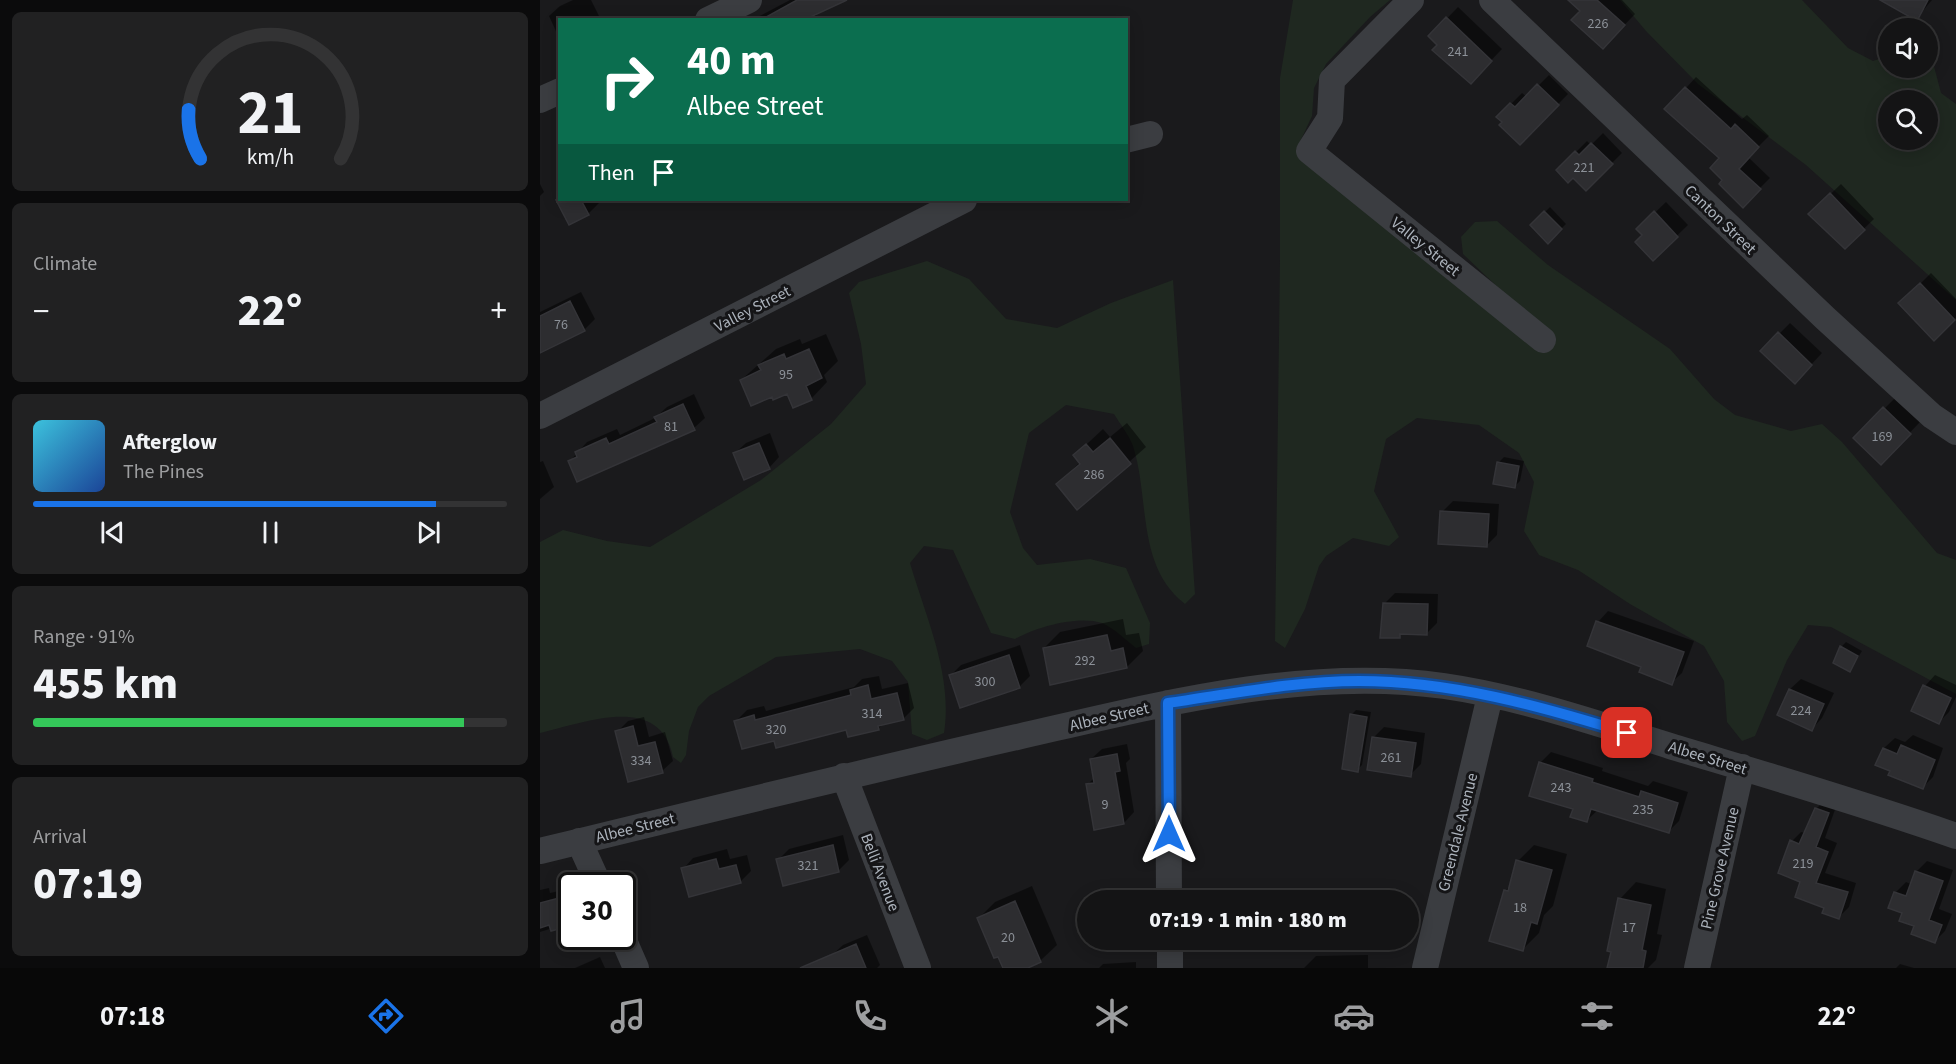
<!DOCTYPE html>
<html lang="en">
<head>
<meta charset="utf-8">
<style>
  :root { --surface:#141415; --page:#212122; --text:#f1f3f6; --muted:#9d9ea0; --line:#333334; --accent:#1a73e8 }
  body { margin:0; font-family:"Source Sans 3",sans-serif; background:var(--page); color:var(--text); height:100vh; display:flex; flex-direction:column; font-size:22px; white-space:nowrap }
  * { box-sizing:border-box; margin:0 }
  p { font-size:20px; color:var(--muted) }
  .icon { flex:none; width:33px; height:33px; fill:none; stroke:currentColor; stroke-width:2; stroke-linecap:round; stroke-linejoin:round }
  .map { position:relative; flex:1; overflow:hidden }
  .side { display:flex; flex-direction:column; gap:12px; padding:12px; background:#0b0b0c; width:540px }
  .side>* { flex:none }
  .top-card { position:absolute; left:18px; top:18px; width:570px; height:183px; border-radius:0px; box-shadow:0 3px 15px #0003,0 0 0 2px var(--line); background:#0b6e4f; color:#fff; overflow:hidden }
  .buttons { position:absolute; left:1338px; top:18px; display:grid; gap:12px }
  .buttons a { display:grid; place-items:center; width:60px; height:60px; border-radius:50%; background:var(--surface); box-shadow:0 3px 15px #0003,0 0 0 2px var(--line); font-size:30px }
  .speed { position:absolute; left:18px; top:872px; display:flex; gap:12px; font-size:30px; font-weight:700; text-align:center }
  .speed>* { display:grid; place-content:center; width:78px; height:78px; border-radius:50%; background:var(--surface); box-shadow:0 3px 15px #0003,0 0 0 2px var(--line); line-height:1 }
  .speed .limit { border:3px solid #111; border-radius:9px; background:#fff; color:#111 }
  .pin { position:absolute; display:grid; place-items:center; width:51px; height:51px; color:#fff; margin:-26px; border-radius:12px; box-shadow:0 3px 9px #0006 }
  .me { position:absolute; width:66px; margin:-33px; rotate:0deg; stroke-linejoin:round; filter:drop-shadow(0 0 4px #0008) }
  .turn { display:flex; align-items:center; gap:21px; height:126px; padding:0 30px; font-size:27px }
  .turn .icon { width:78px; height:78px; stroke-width:2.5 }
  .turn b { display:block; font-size:42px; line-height:51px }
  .then { display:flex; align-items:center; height:57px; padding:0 30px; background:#0003; gap:12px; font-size:22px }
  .big { font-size:45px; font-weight:800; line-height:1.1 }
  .side .tile { flex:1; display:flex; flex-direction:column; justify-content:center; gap:9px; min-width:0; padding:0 21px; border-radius:9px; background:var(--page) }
  .side .dial { align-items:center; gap:0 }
  .dial svg { height:156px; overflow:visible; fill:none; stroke:var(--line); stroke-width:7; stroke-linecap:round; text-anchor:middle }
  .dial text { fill:var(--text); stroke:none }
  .song { display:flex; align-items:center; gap:18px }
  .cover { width:72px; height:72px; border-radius:9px; background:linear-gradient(135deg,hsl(190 70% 55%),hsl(220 70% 35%)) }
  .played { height:6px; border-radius:3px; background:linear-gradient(90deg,var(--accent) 85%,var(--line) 85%) }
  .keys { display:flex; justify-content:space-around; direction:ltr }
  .heat { display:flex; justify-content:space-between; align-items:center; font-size:33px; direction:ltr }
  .charge { height:9px; border-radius:4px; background:linear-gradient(90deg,#34c759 91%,var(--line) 0) }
  .trip { position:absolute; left:537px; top:890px; width:342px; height:60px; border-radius:30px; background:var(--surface); box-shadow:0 3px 15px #0003,0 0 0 2px var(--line); font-weight:800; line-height:60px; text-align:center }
  .dock { display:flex; height:96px; justify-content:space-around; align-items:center; background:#080808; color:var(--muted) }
  .dock .icon { width:42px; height:42px }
  .dock .on { color:var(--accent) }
  .dock b { font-size:27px; color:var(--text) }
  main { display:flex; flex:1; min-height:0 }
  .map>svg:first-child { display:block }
  .green { fill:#1f2820; fill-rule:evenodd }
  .shadow { fill:#0007 }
  .building { fill:#2d2d30; stroke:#343438; stroke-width:1.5 }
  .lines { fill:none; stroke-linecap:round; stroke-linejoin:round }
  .minor { stroke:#3b3d41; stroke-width:26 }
  .route-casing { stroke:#114b97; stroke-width:15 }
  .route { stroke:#1a73e8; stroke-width:10 }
  .labels { text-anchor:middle; stroke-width:6; stroke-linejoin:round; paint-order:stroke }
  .number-label { font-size:14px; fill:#8c9198 }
  .street-label { font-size:16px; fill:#acb3bc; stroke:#151517 }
</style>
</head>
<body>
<main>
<section class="side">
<div class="tile dial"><svg viewBox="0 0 100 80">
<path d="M14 69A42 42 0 1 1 86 69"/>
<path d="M14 69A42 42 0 0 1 8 44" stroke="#1a73e8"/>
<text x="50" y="56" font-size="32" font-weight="700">21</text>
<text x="50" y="72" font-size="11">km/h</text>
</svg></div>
<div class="tile"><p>Climate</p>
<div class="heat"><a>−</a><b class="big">22°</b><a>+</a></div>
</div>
<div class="tile">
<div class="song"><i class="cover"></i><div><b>Afterglow</b><p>The Pines</p></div></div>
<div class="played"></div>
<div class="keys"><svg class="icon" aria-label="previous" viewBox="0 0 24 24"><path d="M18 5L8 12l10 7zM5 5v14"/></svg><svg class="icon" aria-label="pause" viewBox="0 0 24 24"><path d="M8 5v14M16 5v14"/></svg><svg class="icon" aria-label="next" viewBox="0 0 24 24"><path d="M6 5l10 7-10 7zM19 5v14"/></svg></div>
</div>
<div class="tile"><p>Range · 91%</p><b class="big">455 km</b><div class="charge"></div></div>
<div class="tile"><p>Arrival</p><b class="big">07:19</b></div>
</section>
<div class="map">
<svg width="1416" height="968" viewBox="0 0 1416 968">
  <rect width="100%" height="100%" fill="#1a1a1c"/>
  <path class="green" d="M 753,0 L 850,0 L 830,17 L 786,64 L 774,88 L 772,116 L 759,144 L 1011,338 L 923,254 L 921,237 L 935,222 L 957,221 L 1008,265 L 1130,349 L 1174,399 L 1195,415 L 1251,431 L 1282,424 L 1302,442 L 1397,553 L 1416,560 L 1416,694 L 1291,627 L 1268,625 L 1247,660 L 1215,736 L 1202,741 L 1187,722 L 1184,681 L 1164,646 L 1090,604 L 1038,570 L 999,555 L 984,531 L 994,482 L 979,453 L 939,425 L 877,418 L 846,439 L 834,491 L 859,537 L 849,546 L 813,538 L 786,556 L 779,566 L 765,609 L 745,648 L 735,641 L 740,260 L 740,78 Z
    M 1080,0 L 1262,0 L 1308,48 L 1333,61 L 1348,56 L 1348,68 L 1388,68 L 1388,50 L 1390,51 L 1401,93 L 1416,104 L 1416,300 L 1266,165 L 1158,84 L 1106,31 ZM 1388,100 L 1388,140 L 1348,140 L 1348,100 Z
    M 387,261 L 429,279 L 466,319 L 517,328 L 571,303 L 633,280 L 655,594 L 645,604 C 596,566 610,499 593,446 C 589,435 580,424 574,414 L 526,405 L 489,433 L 470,512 L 483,548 L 497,565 L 550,559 L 586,568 L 610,623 L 609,644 L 596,648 C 586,640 574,628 562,623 C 538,615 496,627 475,639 L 451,633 L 413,550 L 384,546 L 370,563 C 386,618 413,675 404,733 L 387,740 L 372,734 L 368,682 L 352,661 L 320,649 L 236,657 L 169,696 L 158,707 L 149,731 L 146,755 L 141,763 L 133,757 C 120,692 44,723 0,733 L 0,542 L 23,530 L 67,541 L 110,547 L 221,480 L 291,424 L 326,384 L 321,344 L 309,293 L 319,282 Z"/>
  <path class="shadow" d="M 33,0 L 51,0 L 60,18 L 20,20 L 20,40 L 9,16 L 20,6 Z
    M 250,0 L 303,0 L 275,13 L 278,20 L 212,20 Z
    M 1030,0 L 1082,0 L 1095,14 L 1073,37 Z
    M 1343,0 L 1392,0 L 1376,19 Z
    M 918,7 L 962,49 L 941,71 L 890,36 Z
    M 1009,75 L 1028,94 L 980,143 L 958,117 L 982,93 L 987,97 Z
    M 1156,77 L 1202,119 L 1207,115 L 1229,136 L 1208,157 L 1230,178 L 1203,205 L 1185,180 L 1181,158 L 1146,88 Z
    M 1063,133 L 1082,153 L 1046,189 L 1033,176 L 1018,170 L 1047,141 L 1051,145 Z
    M 0,184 L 4,192 L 0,196 Z
    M 1301,184 L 1334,219 L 1305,247 L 1270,214 Z
    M 57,200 L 59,203 L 48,214 L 19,201 Z
    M 1126,202 L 1148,225 L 1113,259 L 1104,235 L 1098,229 Z
    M 1010,207 L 1026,224 L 1008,242 L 992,225 Z
    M 1391,273 L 1416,299 L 1416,318 L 1394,339 L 1361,303 Z
    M 41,292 L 55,319 L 44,330 L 0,352 L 0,312 Z
    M 1250,323 L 1282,353 L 1255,382 L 1222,351 Z
    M 286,334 L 298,361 L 284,375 L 287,382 L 271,399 L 201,380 L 236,349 L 260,339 L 262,344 Z
    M 154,394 L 165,418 L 154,428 L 38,480 L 29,462 L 47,442 L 77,429 L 80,435 L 115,418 L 127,407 Z
    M 1355,398 L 1380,422 L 1341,463 L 1315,438 Z
    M 587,423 L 606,447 L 538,507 L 518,484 L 540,462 L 535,455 L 563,429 L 570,437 Z
    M 230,433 L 239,457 L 229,468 L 195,453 L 206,443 Z
    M 964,457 L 984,461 L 980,481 L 975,486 L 959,462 Z
    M 3,461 L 14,487 L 0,499 L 0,462 Z
    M 913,501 L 959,504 L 957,535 L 946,546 L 902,512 Z
    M 855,593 L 898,594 L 897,623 L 886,634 L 863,633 L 859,637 L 844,604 Z
    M 1068,611 L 1154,641 L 1142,673 L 1131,683 L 1103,666 L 1058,622 Z
    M 583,619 L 586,635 L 599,633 L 603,651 L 587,667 L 504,648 L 520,632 Z
    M 1306,642 L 1322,651 L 1310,670 L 1301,647 Z
    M 480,645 L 490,676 L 479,687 L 411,675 L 421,665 Z
    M 1395,675 L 1416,685 L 1416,697 L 1409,712 L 1399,722 L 1385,686 Z
    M 339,676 L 342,689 L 368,683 L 374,708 L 363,719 L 344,723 L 338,729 L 307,728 L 235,739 L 196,721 L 207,710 L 224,706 L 226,711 L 314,687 L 322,679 Z
    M 1261,679 L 1294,693 L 1282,718 L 1272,729 L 1239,714 L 1250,689 Z
    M 816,710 L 831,712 L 822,765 L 817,770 L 811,715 Z
    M 104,717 L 109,737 L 125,732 L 133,761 L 122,771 L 77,732 L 88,721 Z
    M 844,727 L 885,733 L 881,764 L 870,775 L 834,737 Z
    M 1373,735 L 1403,748 L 1393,777 L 1382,788 L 1352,770 L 1344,748 L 1355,738 L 1365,742 Z
    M 587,744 L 590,759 L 586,763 L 594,812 L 584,823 L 547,785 L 554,778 L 551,759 L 562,749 Z
    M 1011,752 L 1063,768 L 1062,771 L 1108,786 L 1113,781 L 1148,792 L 1139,821 L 1128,832 L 1058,810 L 1046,821 L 1000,763 Z
    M 1286,799 L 1297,804 L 1285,838 L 1297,843 L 1285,873 L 1316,883 L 1309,907 L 1299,917 L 1286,907 L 1262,881 L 1252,841 L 1261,832 L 1266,833 L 1276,809 Z
    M 303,835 L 309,860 L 299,870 L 244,884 L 238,860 L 249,849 Z
    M 994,845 L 1027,854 L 1013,906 L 1004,915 L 999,933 L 983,949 L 965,891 L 971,885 L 978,861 Z
    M 187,849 L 190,859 L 207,855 L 211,871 L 200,882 L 143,869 L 153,858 Z
    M 1387,861 L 1413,870 L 1399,909 L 1412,914 L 1405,931 L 1395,941 L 1364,913 L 1355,893 L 1366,882 L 1371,884 L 1376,872 Z
    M 1096,882 L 1126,889 L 1117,934 L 1122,935 L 1116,960 L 1108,968 L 1069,968 L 1080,899 Z
    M 492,886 L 517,945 L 500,961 L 484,968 L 464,968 L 439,918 L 455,902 Z
    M 9,888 L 10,893 L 32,888 L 32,922 L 0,932 L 0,890 Z
    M 327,935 L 340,965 L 337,968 L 297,968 L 292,955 L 303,945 Z
    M 828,955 L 828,968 L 764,968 L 776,956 Z
    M 60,957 L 65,968 L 35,968 Z
    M 596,962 L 596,968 L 559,968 L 563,964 Z
    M 1360,964 L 1374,968 L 1356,968 Z"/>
  <path class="building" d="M 257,0 L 307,0 L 264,20 L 221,20 Z
    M 1028,0 L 1057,0 L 1085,25 L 1063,49 L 1031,20 L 1040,11 Z
    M 1340,0 L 1388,0 L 1377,21 Z
    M 906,17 L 952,61 L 931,84 L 892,50 L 897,45 L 888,36 Z
    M 997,84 L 1019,105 L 980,145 L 959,125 L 962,122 L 956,117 L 970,103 L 975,107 Z
    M 1145,87 L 1191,129 L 1195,124 L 1219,147 L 1199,169 L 1221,189 L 1203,208 L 1179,184 L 1182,180 L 1170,168 L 1179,158 L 1124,109 Z
    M 1051,143 L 1073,164 L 1046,191 L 1033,178 L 1028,183 L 1016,170 L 1035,151 L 1039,155 Z
    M 1290,193 L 1325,230 L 1305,249 L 1268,214 Z
    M 16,200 L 41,200 L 49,215 L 29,225 Z
    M 1004,211 L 1022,229 L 1008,244 L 990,225 Z
    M 1114,211 L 1138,237 L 1113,261 L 1095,242 L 1102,235 L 1096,229 Z
    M 1380,283 L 1415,320 L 1394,341 L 1358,303 Z
    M 30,301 L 45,331 L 0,353 L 0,316 Z
    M 1238,332 L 1272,365 L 1255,384 L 1220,351 Z
    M 269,349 L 282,378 L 266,386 L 272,400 L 253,408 L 247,394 L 233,400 L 232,397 L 211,406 L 200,380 L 221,370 L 218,365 L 244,354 L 246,359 Z
    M 143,404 L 155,430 L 37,482 L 28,461 L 37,457 L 35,452 L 66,438 L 69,444 L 117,422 L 114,417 Z
    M 1343,407 L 1371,434 L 1341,465 L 1313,438 Z
    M 570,438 L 591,464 L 537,510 L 516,484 L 540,464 L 533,455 L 546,444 L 553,452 Z
    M 219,443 L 230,469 L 204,480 L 193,453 Z
    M 957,462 L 979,466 L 975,488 L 953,484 Z
    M 900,511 L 949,514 L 947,547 L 898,544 Z
    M 843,603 L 888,604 L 887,635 L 860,634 L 860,638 L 840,638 Z
    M 1056,621 L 1144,652 L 1132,685 L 1099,672 L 1101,667 L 1047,646 Z
    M 567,635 L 571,651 L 583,648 L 587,668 L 510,685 L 503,648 Z
    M 1300,646 L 1318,656 L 1310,672 L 1293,663 Z
    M 469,655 L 480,688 L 420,708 L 409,675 Z
    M 328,685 L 331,699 L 357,693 L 364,720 L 338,726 L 339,730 L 308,737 L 306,730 L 236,748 L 234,741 L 202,749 L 194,721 L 214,715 L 215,720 L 311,695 L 310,690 Z
    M 1383,685 L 1411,698 L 1399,724 L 1371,711 Z
    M 1249,689 L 1284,704 L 1272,731 L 1237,715 Z
    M 810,714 L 827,717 L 818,772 L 802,769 Z
    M 93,726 L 98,746 L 115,742 L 123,773 L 88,782 L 75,731 Z
    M 832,737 L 876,743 L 871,777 L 827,770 Z
    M 1361,745 L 1395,760 L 1383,789 L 1348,775 L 1350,771 L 1335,765 L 1343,748 L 1357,754 Z
    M 577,754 L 580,771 L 575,772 L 584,824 L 554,830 L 546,784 L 554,783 L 550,759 Z
    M 999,762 L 1053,779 L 1052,782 L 1099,797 L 1101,791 L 1138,803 L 1129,833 L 1051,809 L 1047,822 L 1030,817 L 1033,809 L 989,796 Z
    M 1275,808 L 1289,813 L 1276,847 L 1288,852 L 1276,883 L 1308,892 L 1299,919 L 1282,913 L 1284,908 L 1255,897 L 1260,882 L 1238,873 L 1250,840 L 1259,844 Z
    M 293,845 L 299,872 L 243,886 L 236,859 Z
    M 176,859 L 179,869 L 196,865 L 201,883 L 149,897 L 141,868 Z
    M 976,860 L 1012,870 L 997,924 L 991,922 L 983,951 L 949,941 L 964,890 L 968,891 Z
    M 1375,871 L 1403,881 L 1389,920 L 1402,925 L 1395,943 L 1371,934 L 1374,926 L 1359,921 L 1362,913 L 1348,908 L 1354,892 L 1366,896 Z
    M 23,897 L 30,926 L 11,931 L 9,925 L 0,928 L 0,903 Z
    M 1078,898 L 1111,905 L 1102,950 L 1106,951 L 1103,968 L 1067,968 L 1071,952 L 1067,951 Z
    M 475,901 L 501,962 L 488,968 L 463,968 L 458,957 L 454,958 L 437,918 Z
    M 316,944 L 326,968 L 260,968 Z"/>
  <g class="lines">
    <path class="minor" d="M 871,0 L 792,80 L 790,118 L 769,151 L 1003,340
      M 952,0 L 1285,318 L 1392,416 L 1416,432
      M 168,20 L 209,0
      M 0,100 L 20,91
      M 586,140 L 610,134
      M 0,416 L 424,200
      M 628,703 L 629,900
      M 304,776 L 378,968
      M 39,841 L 59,885
      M 0,851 C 159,812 318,773 477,737 C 613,706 763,666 904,686 C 980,697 1056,723 1130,746 C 1226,775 1322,803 1416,836
      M 82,936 L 96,968
      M 630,939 L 630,968
      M 885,968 L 950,696
      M 1157,968 L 1202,767"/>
  </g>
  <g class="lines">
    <defs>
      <path id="route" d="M 629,834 L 628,703 C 691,694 755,681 819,681 C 911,681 1000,706 1087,733"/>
    </defs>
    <use href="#route" class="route-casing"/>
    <use href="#route" class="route"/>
  </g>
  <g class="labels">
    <g class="number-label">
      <text x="1058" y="28">226</text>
      <text x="918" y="56">241</text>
      <text x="1044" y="172">221</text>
      <text x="21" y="329">76</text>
      <text x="246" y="379">95</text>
      <text x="131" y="431">81</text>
      <text x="1342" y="441">169</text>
      <text x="554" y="479">286</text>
      <text x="545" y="665">292</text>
      <text x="445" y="686">300</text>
      <text x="1261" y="715">224</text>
      <text x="332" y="718">314</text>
      <text x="236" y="734">320</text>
      <text x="851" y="762">261</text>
      <text x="101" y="765">334</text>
      <text x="1021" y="792">243</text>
      <text x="565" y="809">9</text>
      <text x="1103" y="814">235</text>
      <text x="1263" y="868">219</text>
      <text x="268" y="870">321</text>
      <text x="980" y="912">18</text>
      <text x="1089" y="932">17</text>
      <text x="468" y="942">20</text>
    </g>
    <g class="street-label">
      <text transform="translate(1181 219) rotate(44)" y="6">Canton Street</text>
      <text transform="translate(886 246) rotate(39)" y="6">Valley Street</text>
      <text transform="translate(212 308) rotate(-27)" y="6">Valley Street</text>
      <text transform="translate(569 716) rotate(-13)" y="6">Albee Street</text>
      <text transform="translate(1168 757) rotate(17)" y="6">Albee Street</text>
      <text transform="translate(95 827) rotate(-14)" y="6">Albee Street</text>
      <text transform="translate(917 832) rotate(-76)" y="6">Greendale Avenue</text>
      <text transform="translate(1179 868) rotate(-77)" y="6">Pine Grove Avenue</text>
      <text transform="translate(341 872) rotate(69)" y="6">Belli Avenue</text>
    </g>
  </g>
</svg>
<div class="buttons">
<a><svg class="icon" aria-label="sound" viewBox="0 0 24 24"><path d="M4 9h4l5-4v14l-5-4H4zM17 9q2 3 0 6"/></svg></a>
<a><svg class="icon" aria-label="search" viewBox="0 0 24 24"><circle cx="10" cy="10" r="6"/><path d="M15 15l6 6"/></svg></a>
</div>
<div class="speed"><div class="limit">30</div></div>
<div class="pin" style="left:1087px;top:733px;background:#d93025"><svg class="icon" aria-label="arrive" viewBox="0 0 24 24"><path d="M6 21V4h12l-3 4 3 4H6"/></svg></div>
<svg class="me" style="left:629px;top:834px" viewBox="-20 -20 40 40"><path d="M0-17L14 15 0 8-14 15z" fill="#1a73e8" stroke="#fff" stroke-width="4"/></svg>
<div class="trip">07:19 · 1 min · 180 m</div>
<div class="top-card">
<div class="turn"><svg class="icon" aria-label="right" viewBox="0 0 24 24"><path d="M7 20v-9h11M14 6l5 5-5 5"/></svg><div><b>40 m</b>Albee Street</div></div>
<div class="then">Then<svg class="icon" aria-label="arrive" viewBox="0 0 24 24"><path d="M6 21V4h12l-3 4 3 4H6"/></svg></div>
</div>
</div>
</main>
<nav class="dock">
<b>07:18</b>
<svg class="icon on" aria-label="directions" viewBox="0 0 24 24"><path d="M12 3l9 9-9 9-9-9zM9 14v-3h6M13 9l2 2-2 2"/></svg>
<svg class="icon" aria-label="music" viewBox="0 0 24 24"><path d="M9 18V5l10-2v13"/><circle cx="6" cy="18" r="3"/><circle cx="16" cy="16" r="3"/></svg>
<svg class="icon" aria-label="phone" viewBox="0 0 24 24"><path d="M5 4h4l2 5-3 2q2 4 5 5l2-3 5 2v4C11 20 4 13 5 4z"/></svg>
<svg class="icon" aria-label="climate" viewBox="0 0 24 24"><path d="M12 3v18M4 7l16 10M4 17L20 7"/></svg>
<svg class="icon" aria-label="car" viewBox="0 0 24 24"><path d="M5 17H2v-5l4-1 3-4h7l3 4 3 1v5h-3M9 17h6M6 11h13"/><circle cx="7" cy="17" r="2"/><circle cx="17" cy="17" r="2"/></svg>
<svg class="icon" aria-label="filters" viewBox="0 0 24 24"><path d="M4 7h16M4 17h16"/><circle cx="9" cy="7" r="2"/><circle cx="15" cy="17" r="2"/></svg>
<b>22°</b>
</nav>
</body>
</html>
